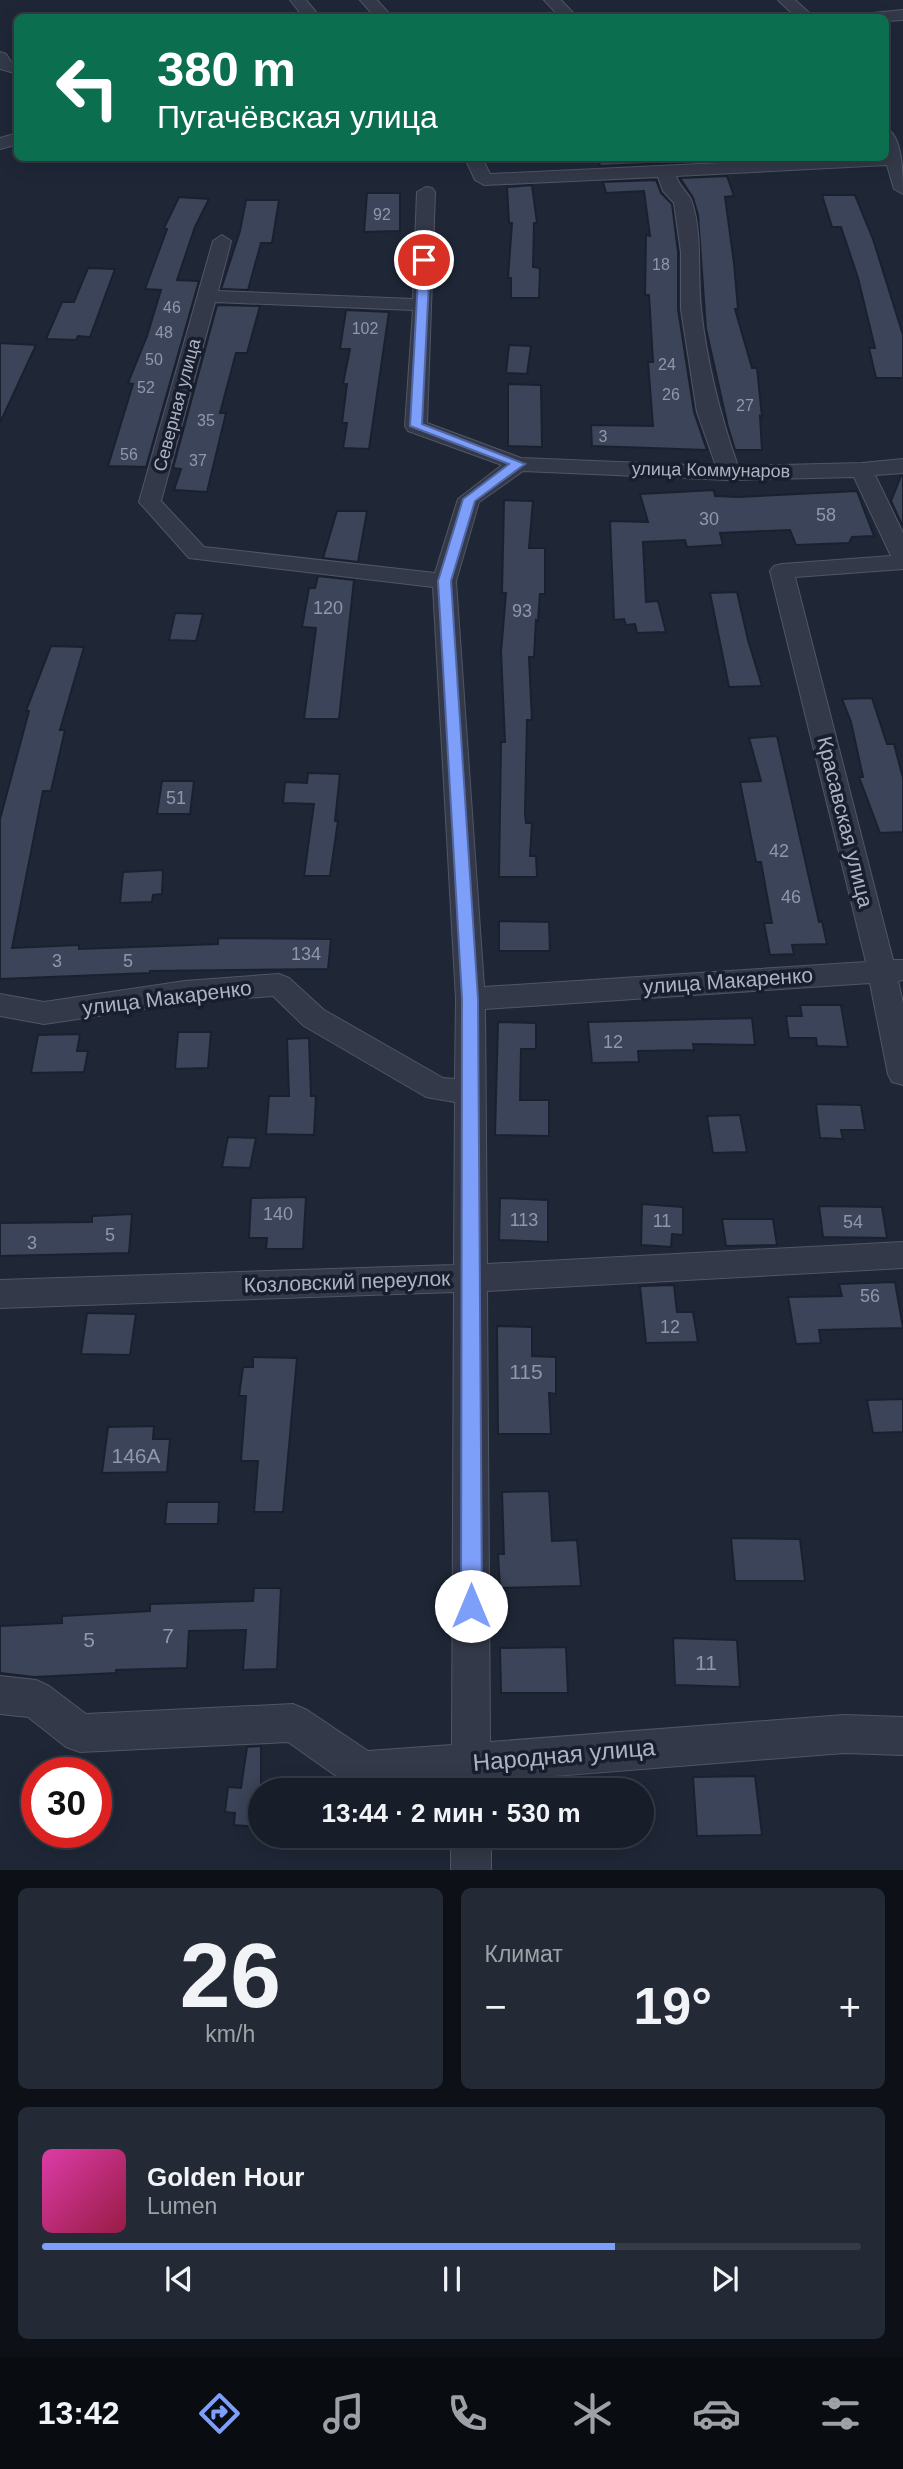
<!DOCTYPE html>
<html lang="ru">
<head>
<meta charset="utf-8">
<style>
  :root { --surface:#171d29; --page:#242a35; --text:#f1f3f6; --muted:#9ea2a8; --line:#363b46; --accent:#7d9ef9 }
  body { margin:0; font-family:Helvetica,sans-serif; background:var(--page); color:var(--text); height:100vh; display:flex; flex-direction:column; font-size:26px; white-space:nowrap }
  * { box-sizing:border-box; margin:0 }
  p { font-size:23px; color:var(--muted) }
  .icon { flex:none; width:38px; height:38px; fill:none; stroke:currentColor; stroke-width:2; stroke-linecap:round; stroke-linejoin:round }
  .map { position:relative; height:1870px; overflow:hidden }
  .details { display:flex; flex-direction:column; gap:18px; padding:18px; background:#0d1017; flex:1 }
  .details>* { flex:none }
  .top-card { position:absolute; left:14px; top:14px; width:875px; height:147px; border-radius:10px; box-shadow:0 4px 18px #0003,0 0 0 2px var(--line); background:#0b6e4f; color:#fff; overflow:hidden }
  .speed { position:absolute; left:21px; top:1757px; display:flex; gap:14px; font-size:35px; font-weight:700; text-align:center }
  .speed>* { display:grid; place-content:center; width:91px; height:91px; border-radius:50%; background:var(--surface); box-shadow:0 4px 18px #0003,0 0 0 2px var(--line); line-height:1 }
  .speed .limit { border:10px solid #d22; background:#fff; color:#111 }
  .pin { position:absolute; display:grid; place-items:center; width:60px; height:60px; color:#fff; margin:-30px; border:4px solid #fff; border-radius:50%; box-shadow:0 2px 7px #0007 }
  .me { position:absolute; width:77px; margin:-38px; rotate:0deg; stroke-linejoin:round; filter:drop-shadow(0 0 5px #0008) }
  .turn { display:flex; align-items:center; gap:24px; height:147px; padding:0 28px; font-size:32px }
  .turn .icon { width:91px; height:91px; stroke-width:2.5 }
  .turn b { display:block; font-size:49px; line-height:60px }
  .big { font-size:52px; font-weight:700; line-height:1.1 }
  .details .card { flex:1; display:flex; flex-direction:column; justify-content:center; gap:10px; min-width:0; padding:0 24px; border-radius:10px; background:var(--page) }
  .details .dial { align-items:center; gap:0 }
  .dial b { font-size:91px; line-height:1 }
  .song { display:flex; align-items:center; gap:21px }
  .cover { width:84px; height:84px; border-radius:10px; background:linear-gradient(135deg,hsl(320 70% 55%),hsl(340 70% 35%)) }
  .played { height:7px; border-radius:4px; background:linear-gradient(90deg,var(--accent) 70%,var(--line) 70%) }
  .keys { display:flex; justify-content:space-around; direction:ltr }
  .heat { display:flex; justify-content:space-between; align-items:center; font-size:38px; direction:ltr }
  .details .tiles { flex:1; display:grid; gap:18px; grid-template-columns:1fr 1fr }
  .card:last-child { grid-column:span 2 }
  .trip { position:absolute; left:248px; top:1778px; width:406px; height:70px; border-radius:35px; background:var(--surface); box-shadow:0 4px 18px #0003,0 0 0 2px var(--line); font-weight:700; line-height:70px; text-align:center }
  .menu { display:flex; height:112px; justify-content:space-around; align-items:center; background:#090c10; color:var(--muted) }
  .menu .icon { width:49px; height:49px }
  .menu .on { color:var(--accent) }
  .menu b { font-size:32px; color:var(--text) }
  .map>svg:first-child { display:block }
  .building { fill:#3b4458; stroke:#1a202e; stroke-width:2 }
  .lines { fill:none; stroke-linecap:round; stroke-linejoin:round }
  .minor-casing { stroke:#505666; stroke-width:2 }
  .minor { fill:#333948; fill-rule:evenodd }
  .route { fill:#7d9ef9; stroke:#5167a2; stroke-width:2 }
  .labels { text-anchor:middle; stroke-width:7; stroke-linejoin:round; paint-order:stroke }
  .far-number-label { font-size:16px; fill:#9097aa }
  .far-street-label { font-size:18px; fill:#adb3c5; stroke:#181e2c }
  .number-label { font-size:18px; fill:#9097aa }
  .street-label { font-size:21px; fill:#adb3c5; stroke:#181e2c }
  .near-number-label { font-size:21px; fill:#9097aa }
  .near-street-label { font-size:24px; fill:#adb3c5; stroke:#181e2c }
</style>
</head>
<body>
<div class="map">
<svg width="903" height="1871" viewBox="0 0 903 1871">
  <rect width="100%" height="100%" fill="#1f2737"/>
  <path class="building" d="M 598,158 L 717,158 L 718,161 L 600,166 Z
    M 727,176 L 734,196 L 725,197 L 734,263 L 738,309 L 735,309 L 752,368 L 757,368 L 762,417 L 760,416 L 762,450 L 735,450 L 728,427 L 706,329 L 698,215 L 693,198 L 680,178 Z
    M 656,180 L 661,193 L 672,204 L 678,252 L 678,309 L 694,412 L 707,450 L 592,446 L 591,425 L 653,426 L 648,362 L 653,362 L 649,295 L 645,295 L 646,235 L 650,236 L 644,191 L 606,193 L 603,182 Z
    M 532,185 L 537,223 L 534,223 L 533,267 L 540,268 L 539,298 L 511,298 L 511,278 L 508,278 L 512,223 L 509,223 L 507,187 Z
    M 367,193 L 400,193 L 400,231 L 364,232 Z
    M 822,195 L 855,195 L 873,239 L 903,335 L 903,378 L 876,378 L 869,348 L 875,348 L 858,278 L 841,227 L 832,227 Z
    M 179,197 L 209,199 L 195,227 L 177,280 L 199,281 L 146,467 L 108,466 L 133,384 L 128,383 L 147,336 L 161,290 L 145,289 L 167,229 L 164,228 Z
    M 246,200 L 279,200 L 272,243 L 261,243 L 248,290 L 221,289 L 240,231 Z
    M 88,268 L 115,269 L 90,337 L 78,336 L 76,340 L 46,339 L 62,302 L 74,302 Z
    M 217,305 L 260,306 L 247,353 L 236,353 L 220,413 L 226,413 L 207,492 L 174,490 L 181,469 L 173,468 Z
    M 346,310 L 389,312 L 369,449 L 343,448 L 347,423 L 342,423 L 347,384 L 343,384 L 350,349 L 340,349 Z
    M 0,343 L 36,345 L 0,423 Z
    M 509,345 L 531,346 L 527,374 L 506,373 Z
    M 508,384 L 541,385 L 542,447 L 508,446 Z
    M 901,476 L 903,476 L 903,527 L 891,501 Z
    M 714,490 L 715,496 L 739,497 L 857,491 L 874,536 L 852,537 L 849,543 L 796,545 L 790,530 L 720,533 L 723,545 L 687,547 L 685,540 L 643,542 L 646,602 L 658,601 L 666,632 L 637,633 L 635,624 L 626,625 L 624,619 L 614,620 L 610,521 L 648,522 L 640,494 Z
    M 504,500 L 533,501 L 529,548 L 545,548 L 545,594 L 540,594 L 538,621 L 536,620 L 534,657 L 529,657 L 532,720 L 527,720 L 525,813 L 526,823 L 532,823 L 530,856 L 536,856 L 537,877 L 499,877 L 501,742 L 505,742 L 501,652 L 506,593 L 502,593 Z
    M 337,511 L 367,511 L 358,562 L 323,558 Z
    M 318,576 L 354,580 L 339,719 L 304,719 L 316,628 L 302,627 L 309,588 L 315,588 Z
    M 737,592 L 748,640 L 762,686 L 729,687 L 710,593 Z
    M 175,613 L 203,614 L 196,641 L 169,640 Z
    M 51,646 L 84,647 L 60,730 L 65,730 L 51,791 L 43,791 L 12,948 L 79,945 L 79,949 L 218,944 L 218,938 L 331,939 L 328,969 L 150,971 L 150,973 L 0,979 L 0,819 L 29,711 L 26,711 Z
    M 872,698 L 887,744 L 894,744 L 903,778 L 903,832 L 880,833 L 859,777 L 863,777 L 851,722 L 842,699 Z
    M 777,736 L 819,922 L 822,921 L 827,944 L 792,945 L 794,954 L 770,955 L 764,923 L 772,923 L 761,862 L 756,862 L 740,782 L 761,781 L 749,738 Z
    M 308,773 L 340,774 L 335,821 L 338,821 L 330,876 L 304,876 L 314,804 L 283,803 L 285,782 L 307,783 Z
    M 162,781 L 194,781 L 190,814 L 157,814 Z
    M 163,870 L 162,894 L 153,895 L 152,902 L 120,903 L 123,872 Z
    M 499,921 L 549,922 L 550,951 L 499,951 Z
    M 800,1005 L 841,1005 L 848,1047 L 817,1046 L 816,1038 L 789,1038 L 786,1016 L 802,1016 Z
    M 752,1018 L 755,1045 L 693,1044 L 694,1050 L 638,1051 L 639,1062 L 592,1063 L 588,1022 Z
    M 498,1022 L 536,1023 L 536,1049 L 521,1049 L 520,1100 L 549,1100 L 549,1136 L 495,1135 Z
    M 178,1032 L 211,1032 L 208,1068 L 175,1069 Z
    M 80,1034 L 77,1051 L 88,1051 L 84,1072 L 31,1073 L 38,1035 Z
    M 309,1038 L 311,1096 L 316,1096 L 314,1135 L 266,1134 L 269,1096 L 289,1096 L 287,1039 Z
    M 816,1104 L 861,1105 L 865,1130 L 841,1130 L 843,1139 L 820,1138 Z
    M 740,1115 L 747,1152 L 713,1153 L 707,1116 Z
    M 228,1137 L 256,1138 L 250,1168 L 222,1167 Z
    M 306,1197 L 303,1249 L 266,1249 L 267,1238 L 249,1238 L 251,1198 Z
    M 500,1198 L 548,1200 L 548,1242 L 499,1240 Z
    M 642,1204 L 683,1207 L 683,1235 L 672,1234 L 671,1247 L 641,1245 Z
    M 819,1206 L 882,1207 L 887,1238 L 823,1237 Z
    M 132,1214 L 129,1253 L 0,1256 L 0,1223 L 92,1222 L 92,1216 Z
    M 722,1219 L 773,1219 L 777,1245 L 726,1246 Z
    M 895,1282 L 903,1328 L 819,1330 L 821,1343 L 796,1344 L 788,1297 L 842,1296 L 839,1284 Z
    M 674,1285 L 677,1312 L 693,1312 L 698,1342 L 646,1343 L 640,1286 Z
    M 87,1313 L 136,1314 L 130,1355 L 81,1354 Z
    M 497,1326 L 532,1327 L 532,1356 L 556,1357 L 556,1394 L 549,1393 L 551,1434 L 498,1434 Z
    M 253,1357 L 297,1358 L 283,1512 L 254,1512 L 258,1461 L 241,1461 L 246,1396 L 239,1396 L 243,1367 L 253,1367 Z
    M 903,1399 L 903,1432 L 873,1433 L 867,1400 Z
    M 154,1426 L 153,1439 L 170,1439 L 167,1472 L 102,1473 L 108,1427 Z
    M 549,1491 L 552,1541 L 577,1540 L 581,1586 L 500,1588 L 498,1554 L 504,1554 L 502,1492 Z
    M 167,1502 L 219,1502 L 218,1524 L 165,1524 Z
    M 731,1538 L 800,1539 L 805,1581 L 735,1581 Z
    M 254,1588 L 281,1588 L 277,1669 L 243,1670 L 246,1630 L 189,1631 L 187,1668 L 116,1670 L 116,1673 L 34,1677 L 0,1673 L 0,1626 L 62,1623 L 62,1616 L 150,1611 L 150,1604 L 253,1601 Z
    M 673,1638 L 737,1640 L 740,1687 L 675,1685 Z
    M 566,1647 L 568,1693 L 501,1693 L 500,1648 Z
    M 261,1746 L 261,1827 L 234,1825 L 235,1813 L 225,1812 L 228,1787 L 241,1788 L 247,1747 Z
    M 755,1776 L 762,1835 L 697,1836 L 693,1777 Z"/>
  <g class="lines">
    <defs>
      <path id="minor" d="M 290,0 L 306,0 L 321,18 L 304,18 Z
        M 360,0 L 377,0 L 393,18 L 376,18 Z
        M 544,0 L 561,0 L 578,18 L 561,18 Z
        M 778,0 L 795,0 L 815,18 L 797,18 Z
        M 903,10 L 903,20 L 886,21 L 886,18 L 865,18 L 873,13 Z
        M 0,52 L 6,54 L 11,62 L 18,64 L 18,74 L 0,69 Z
        M 886,129 C 903,134 903,177 903,194 L 894,189 L 887,165 L 676,176 C 680,188 690,194 692,202 C 703,236 697,275 701,309 C 707,363 720,415 738,466 L 862,463 L 903,459 L 903,473 L 875,475 L 903,533 L 903,569 L 795,577 L 893,960 L 903,960 L 903,980 L 898,981 L 903,1003 L 903,1085 L 892,1082 L 888,1074 L 870,983 L 485,1009 L 487,1264 L 903,1242 L 903,1268 L 487,1291 L 490,1742 L 844,1715 L 903,1717 L 903,1755 L 844,1753 L 491,1781 L 491,1790 L 451,1790 L 451,1784 L 362,1790 L 349,1785 L 288,1742 L 80,1752 L 66,1747 L 28,1717 L 0,1714 L 0,1676 L 36,1680 L 49,1686 L 86,1714 L 293,1704 L 307,1710 L 368,1751 L 452,1745 L 454,1292 L 0,1308 L 0,1280 L 454,1265 L 455,1102 L 426,1097 L 304,1026 L 273,996 L 185,1003 L 44,1024 L 0,1016 L 0,994 L 44,1002 L 185,981 L 279,974 L 289,978 L 324,1010 L 443,1078 L 455,1079 L 456,999 L 433,587 L 189,558 L 139,502 L 213,241 L 222,235 L 231,241 L 218,291 L 413,299 L 417,192 L 426,187 L 432,188 L 435,192 L 427,423 L 521,458 L 716,466 L 697,412 L 681,309 L 681,252 L 674,203 L 663,191 L 658,177 L 484,185 L 475,180 L 465,158 L 482,158 L 490,174 L 827,158 L 886,158 ZM 215,302 L 413,310 L 405,426 L 408,431 L 502,465 L 458,499 L 435,573 L 204,547 L 161,501 ZM 523,471 L 729,480 L 854,477 L 891,556 L 782,564 L 774,566 L 770,571 L 866,962 L 484,987 L 456,581 L 479,502 Z
        M 18,133 L 18,144 L 0,149 L 0,138 Z
        M 451,1836 L 491,1836 L 491,1871 L 451,1871 Z"/>
    </defs>
    <use href="#minor" class="minor-casing"/>
    <use href="#minor" class="minor"/>
  </g>
  <path class="route" d="M 424,256 L 430,260 L 422,424 L 525,464 L 475,501 L 451,581 L 478,999 L 482,1606 L 479,1613 L 471,1616 L 464,1613 L 461,1606 L 462,999 L 438,581 L 463,499 L 509,464 L 410,426 L 419,260 Z"/>
  <g class="labels">
    <g class="far-number-label">
      <text x="382" y="220">92</text>
      <text x="661" y="270">18</text>
      <text x="172" y="313">46</text>
      <text x="365" y="334">102</text>
      <text x="164" y="338">48</text>
      <text x="154" y="365">50</text>
      <text x="667" y="370">24</text>
      <text x="146" y="393">52</text>
      <text x="671" y="400">26</text>
      <text x="745" y="411">27</text>
      <text x="206" y="426">35</text>
      <text x="603" y="442">3</text>
      <text x="129" y="460">56</text>
      <text x="198" y="466">37</text>
    </g>
    <g class="far-street-label">
      <text transform="translate(177 405) rotate(-75)" y="6">Северная улица</text>
      <text transform="translate(711 470) rotate(1)" y="6">улица Коммунаров</text>
    </g>
    <g class="number-label">
      <text x="826" y="521">58</text>
      <text x="709" y="525">30</text>
      <text x="328" y="614">120</text>
      <text x="522" y="617">93</text>
      <text x="176" y="804">51</text>
      <text x="779" y="857">42</text>
      <text x="791" y="903">46</text>
      <text x="306" y="960">134</text>
      <text x="57" y="967">3</text>
      <text x="128" y="967">5</text>
      <text x="613" y="1048">12</text>
      <text x="278" y="1220">140</text>
      <text x="524" y="1226">113</text>
      <text x="662" y="1227">11</text>
      <text x="853" y="1228">54</text>
      <text x="110" y="1241">5</text>
      <text x="32" y="1249">3</text>
      <text x="870" y="1302">56</text>
      <text x="670" y="1333">12</text>
    </g>
    <g class="street-label">
      <text transform="translate(845 822) rotate(76)" y="7">Красавская улица</text>
      <text transform="translate(728 981) rotate(-4)" y="7">улица Макаренко</text>
      <text transform="translate(167 998) rotate(-7)" y="7">улица Макаренко</text>
      <text transform="translate(347 1282) rotate(-2)" y="7">Козловский переулок</text>
    </g>
    <g class="near-number-label">
      <text x="526" y="1379">115</text>
      <text x="136" y="1463">146А</text>
      <text x="168" y="1643">7</text>
      <text x="89" y="1647">5</text>
      <text x="706" y="1670">11</text>
    </g>
    <g class="near-street-label">
      <text transform="translate(564 1755) rotate(-5)" y="8">Народная улица</text>
    </g>
  </g>
</svg>
<div class="speed"><div class="limit">30</div></div>
<div class="pin" style="left:424px;top:260px;background:#d93025"><svg class="icon" aria-label="arrive" viewBox="0 0 24 24"><path d="M6 21V4h12l-3 4 3 4H6"/></svg></div>
<svg class="me" style="left:471px;top:1606px" viewBox="-20 -20 40 40"><circle r="19" fill="#fff"/><path d="M0-13L10 11 0 6-10 11z" fill="#7d9ef9"/></svg>
<div class="trip">13:44 · 2 мин · 530 m</div>
<div class="top-card">
<div class="turn"><svg class="icon" aria-label="left" viewBox="0 0 24 24"><path d="M17 20v-9H6M10 6l-5 5 5 5"/></svg><div><b>380 m</b>Пугачёвская улица</div></div>
</div>
</div>
<section class="details">
<div class="tiles">
<div class="card dial"><b>26</b><p>km/h</p></div>
<div class="card"><p>Климат</p>
<div class="heat"><a>−</a><b class="big">19°</b><a>+</a></div>
</div>
<div class="card">
<div class="song"><i class="cover"></i><div><b>Golden Hour</b><p>Lumen</p></div></div>
<div class="played"></div>
<div class="keys"><svg class="icon" aria-label="previous" viewBox="0 0 24 24"><path d="M18 5L8 12l10 7zM5 5v14"/></svg><svg class="icon" aria-label="pause" viewBox="0 0 24 24"><path d="M8 5v14M16 5v14"/></svg><svg class="icon" aria-label="next" viewBox="0 0 24 24"><path d="M6 5l10 7-10 7zM19 5v14"/></svg></div>
</div>
</div>
</section>
<nav class="menu">
<b>13:42</b>
<svg class="icon on" aria-label="directions" viewBox="0 0 24 24"><path d="M12 3l9 9-9 9-9-9zM9 14v-3h6M13 9l2 2-2 2"/></svg>
<svg class="icon" aria-label="music" viewBox="0 0 24 24"><path d="M9 18V5l10-2v13"/><circle cx="6" cy="18" r="3"/><circle cx="16" cy="16" r="3"/></svg>
<svg class="icon" aria-label="phone" viewBox="0 0 24 24"><path d="M5 4h4l2 5-3 2q2 4 5 5l2-3 5 2v4C11 20 4 13 5 4z"/></svg>
<svg class="icon" aria-label="climate" viewBox="0 0 24 24"><path d="M12 3v18M4 7l16 10M4 17L20 7"/></svg>
<svg class="icon" aria-label="car" viewBox="0 0 24 24"><path d="M5 17H2v-5l4-1 3-4h7l3 4 3 1v5h-3M9 17h6M6 11h13"/><circle cx="7" cy="17" r="2"/><circle cx="17" cy="17" r="2"/></svg>
<svg class="icon" aria-label="filters" viewBox="0 0 24 24"><path d="M4 7h16M4 17h16"/><circle cx="9" cy="7" r="2"/><circle cx="15" cy="17" r="2"/></svg>
</nav>
</body>
</html>
